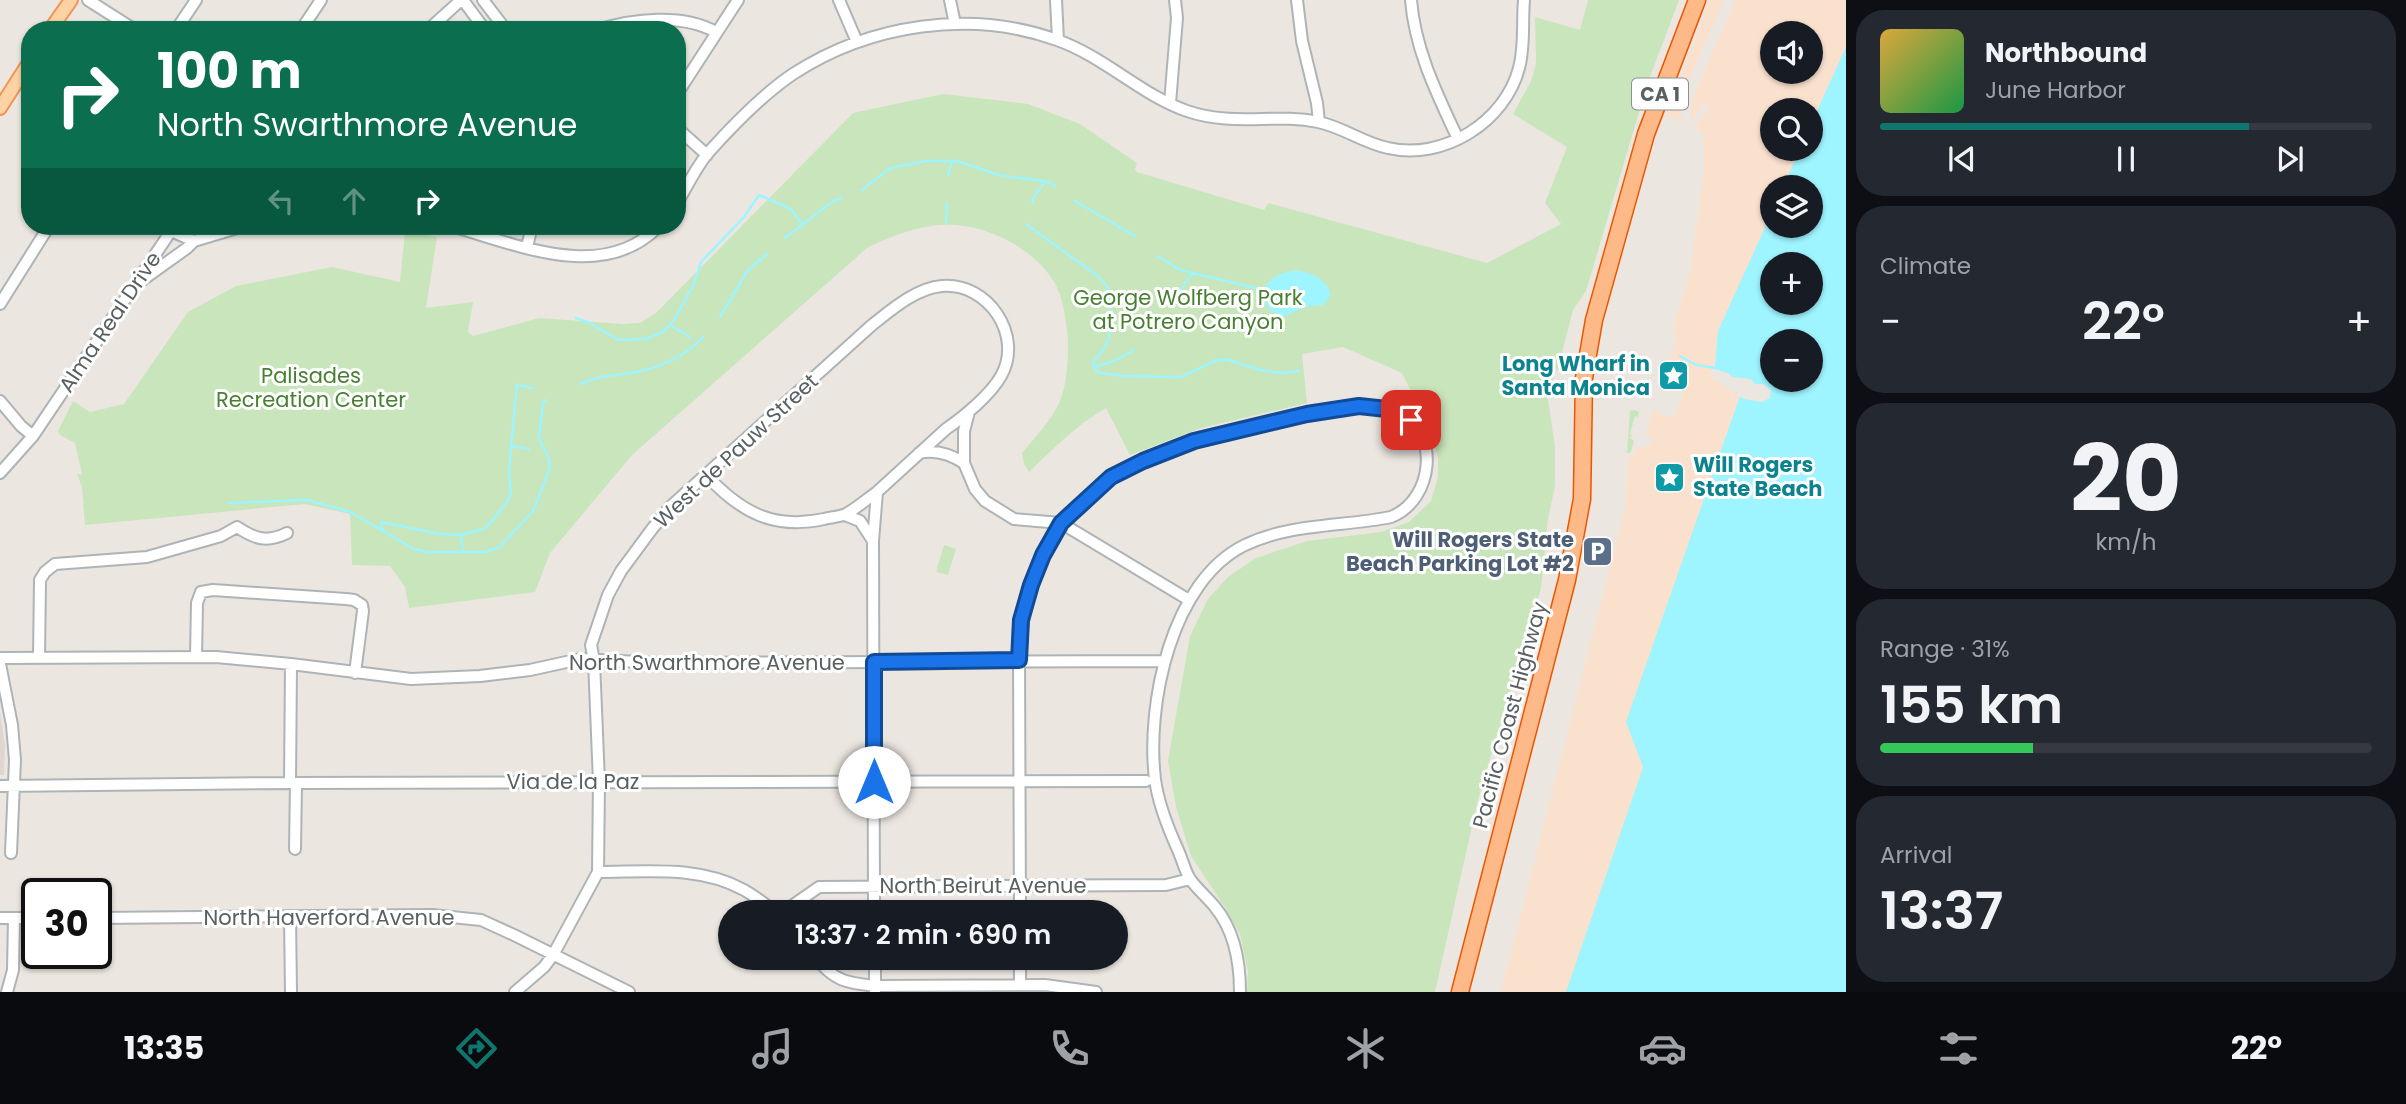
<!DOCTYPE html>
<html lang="en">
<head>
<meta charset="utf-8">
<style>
  :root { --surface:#171b24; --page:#242831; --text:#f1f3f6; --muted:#9ea1a6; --line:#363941; --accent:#0f766e }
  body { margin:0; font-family:Poppins,sans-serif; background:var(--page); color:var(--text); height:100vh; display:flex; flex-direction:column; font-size:26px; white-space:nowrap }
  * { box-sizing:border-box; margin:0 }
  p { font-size:23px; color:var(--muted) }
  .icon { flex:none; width:38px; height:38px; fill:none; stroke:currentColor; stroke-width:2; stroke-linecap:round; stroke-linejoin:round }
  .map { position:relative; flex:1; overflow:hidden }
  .sheet { display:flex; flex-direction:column; gap:10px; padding:10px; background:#0d0f14; width:560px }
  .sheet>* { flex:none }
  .top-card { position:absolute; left:21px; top:21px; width:665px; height:214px; border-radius:28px; box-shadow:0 2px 5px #0004; background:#0b6e4f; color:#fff; overflow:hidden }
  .controls { position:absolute; left:1760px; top:21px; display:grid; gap:14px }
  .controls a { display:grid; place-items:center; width:63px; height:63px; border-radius:50%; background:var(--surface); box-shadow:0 2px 5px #0004; font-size:35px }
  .speed { position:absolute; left:21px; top:878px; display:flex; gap:14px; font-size:35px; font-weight:700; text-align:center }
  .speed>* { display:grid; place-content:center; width:91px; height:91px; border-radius:50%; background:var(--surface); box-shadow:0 2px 5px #0004; line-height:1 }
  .speed .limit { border:4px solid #111; border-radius:10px; background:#fff; color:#111 }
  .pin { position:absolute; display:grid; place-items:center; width:60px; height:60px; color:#fff; margin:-30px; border-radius:14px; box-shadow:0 4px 10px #0006 }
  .me { position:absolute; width:77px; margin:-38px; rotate:0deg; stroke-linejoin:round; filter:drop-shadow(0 0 5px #0008) }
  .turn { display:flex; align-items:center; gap:24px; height:147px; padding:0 21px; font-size:32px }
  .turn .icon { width:91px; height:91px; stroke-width:2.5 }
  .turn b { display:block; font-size:49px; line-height:60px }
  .lanes { display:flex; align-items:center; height:66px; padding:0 21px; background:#0003; justify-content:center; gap:35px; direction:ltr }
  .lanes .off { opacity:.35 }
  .big { font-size:52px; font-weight:600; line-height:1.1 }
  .sheet .widget { flex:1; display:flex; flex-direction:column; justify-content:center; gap:10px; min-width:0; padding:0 24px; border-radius:28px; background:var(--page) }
  .sheet .dial { align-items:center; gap:0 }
  .dial b { font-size:91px; line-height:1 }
  .song { display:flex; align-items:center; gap:21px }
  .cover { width:84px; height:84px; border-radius:10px; background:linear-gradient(135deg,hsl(40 70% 55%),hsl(140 70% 35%)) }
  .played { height:7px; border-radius:4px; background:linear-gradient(90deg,var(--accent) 75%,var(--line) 75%) }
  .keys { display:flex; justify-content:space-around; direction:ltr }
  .heat { display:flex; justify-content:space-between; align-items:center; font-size:38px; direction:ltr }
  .charge { height:10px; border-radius:5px; background:linear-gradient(90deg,#34c759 31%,var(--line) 0) }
  .trip { position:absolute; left:718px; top:900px; width:410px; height:70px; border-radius:35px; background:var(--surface); box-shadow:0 2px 5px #0004; font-weight:600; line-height:70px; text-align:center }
  .tab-bar { display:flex; height:112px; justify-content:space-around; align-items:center; background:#090b0e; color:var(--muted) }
  .tab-bar .icon { width:49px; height:49px }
  .tab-bar .selected { color:var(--accent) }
  .tab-bar b { font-size:32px; color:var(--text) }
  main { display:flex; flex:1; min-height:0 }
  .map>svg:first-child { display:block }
  .education { fill:#ded7d1 }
  .green { fill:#c9e5bc }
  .sand { fill:#fae1ce; fill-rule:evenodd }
  .water { fill:#9ef4ff; fill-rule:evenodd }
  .pier { fill:#ece6e0 }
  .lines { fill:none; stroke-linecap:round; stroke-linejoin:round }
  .stream { stroke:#9ef4ff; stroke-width:2.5 }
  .minor-casing { stroke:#aeb4b6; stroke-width:14 }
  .major-casing { stroke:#f19355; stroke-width:16 }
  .highway-casing { stroke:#ed5600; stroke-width:19 }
  .minor { stroke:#fff; stroke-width:10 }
  .major { stroke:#ffd2a3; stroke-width:12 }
  .highway { stroke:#fdb987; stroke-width:16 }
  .route-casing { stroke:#114b97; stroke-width:18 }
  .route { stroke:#1a73e8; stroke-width:12 }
  .labels { text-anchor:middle; stroke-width:6; stroke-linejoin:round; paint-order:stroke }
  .shield { fill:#fff; stroke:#8b9091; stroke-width:2 }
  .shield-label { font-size:19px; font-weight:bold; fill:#596062 }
  .park-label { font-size:21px; fill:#487f33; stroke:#fff }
  .street-label { font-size:21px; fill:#596062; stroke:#fff }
  .culture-label { font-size:21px; font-weight:bold; fill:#0d838f; stroke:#fff; text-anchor:end }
  .service-label { font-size:21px; font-weight:bold; fill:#4e5e75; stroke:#fff; text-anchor:end }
</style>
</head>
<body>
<main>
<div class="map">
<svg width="1846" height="992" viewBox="0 0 1846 992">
  <rect width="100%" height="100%" fill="#ece6e0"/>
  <path class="education" d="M 0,712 L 5,745 L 4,775 L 0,775 Z"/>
  <path class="green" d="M 1588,0 L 1679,0 L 1648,82 L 1586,291 L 1573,310 L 1558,368 L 1547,393 L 1555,446 L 1555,486 L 1548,519 L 1541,588 L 1478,799 L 1435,992 L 1247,992 L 1248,972 L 1240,934 L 1224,906 L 1191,856 L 1176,807 L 1168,761 L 1190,636 L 1208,599 L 1228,577 L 1256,558 L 1307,541 L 1381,532 L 1409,522 L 1431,501 L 1438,477 L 1438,459 L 1432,431 L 1402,373 L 1343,347 L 1302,354 L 1307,403 L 1201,428 L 1130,455 L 1106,408 C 1076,425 1054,448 1029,472 L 1024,464 L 1022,453 C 1035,437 1052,420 1060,401 C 1067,383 1068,361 1068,343 C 1067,326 1065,311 1060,295 C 1045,251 982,220 937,225 C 913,228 888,237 867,248 L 632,455 L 550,553 L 535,592 L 409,608 L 405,587 L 390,566 L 352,565 L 350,514 L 305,504 L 85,525 L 82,487 L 77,474 L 82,474 L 75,443 L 60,435 L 58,431 L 73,401 L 90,412 L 124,404 L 188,312 L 236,286 L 332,267 L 400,282 L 405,231 L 437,237 L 426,308 L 473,302 L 468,332 L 473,336 L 539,318 L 622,324 L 640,323 L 656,313 L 853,113 L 943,94 L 1028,104 L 1080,124 L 1137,163 L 1135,169 L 1137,172 L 1264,210 L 1268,203 L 1487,263 L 1561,224 L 1545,203 L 1567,147 L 1513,114 L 1531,81 L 1536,64 L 1535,17 L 1580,30 Z
    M 1630,409 L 1631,411 L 1635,410 L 1639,412 L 1638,417 L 1635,416 L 1630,434 L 1633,436 L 1629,437 L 1634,441 L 1631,452 L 1627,453 Z
    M 944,545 L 956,549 L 948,575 L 936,572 Z"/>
  <path class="sand" d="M 1710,0 L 1724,0 L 1681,98 L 1680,110 L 1683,121 L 1666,116 Z
    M 1736,0 L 1846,0 L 1846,47 L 1811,124 L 1811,110 L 1773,110 L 1773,149 L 1800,149 L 1783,187 L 1773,187 L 1773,210 L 1718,331 L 1741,392 L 1627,722 L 1643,767 L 1574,992 L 1501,992 L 1625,509 L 1628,457 L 1634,455 L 1636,447 L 1641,448 L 1651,445 L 1651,438 L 1646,435 L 1652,412 L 1655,411 L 1663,416 L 1675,415 L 1688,380 L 1685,376 L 1668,367 L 1676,338 L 1673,330 L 1691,267 L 1704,170 L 1704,141 L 1702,134 L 1695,127 L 1709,107 L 1704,103 L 1691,122 L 1690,117 L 1692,100 ZM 1773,33 L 1811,33 L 1811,72 L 1773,72 Z"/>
  <path class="water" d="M 1846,47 L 1846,992 L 1566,992 L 1643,767 L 1626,722 L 1741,393 L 1714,376 L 1718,331 L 1773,210 L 1773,226 L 1811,226 L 1811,187 L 1783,187 L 1800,149 L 1811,149 L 1811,124 ZM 1773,264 L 1811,264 L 1811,303 L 1773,303 ZM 1773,341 L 1811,341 L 1811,380 L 1773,380 Z
    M 1295,270 C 1311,273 1325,277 1331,294 L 1324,305 C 1318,306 1312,305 1306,307 C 1288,312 1288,323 1268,309 C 1257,283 1272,275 1295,270 Z"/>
  <path class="pier" d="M 1711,368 L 1728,373 L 1733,377 L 1751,379 L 1755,384 L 1763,384 L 1771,390 L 1770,398 L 1762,402 L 1744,399 L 1712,378 Z"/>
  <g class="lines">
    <path class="stream" d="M 948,175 L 952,161
      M 862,190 L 890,168 L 927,161 L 957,161 L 999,175 L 1049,182 L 1055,186
      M 1075,201 L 1135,236
      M 1032,203 L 1035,195 L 1045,182
      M 946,222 L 947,203
      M 1026,224 L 1099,277 L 1106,285 L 1110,293 L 1109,336 L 1106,346 L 1093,362 L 1097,372 L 1122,376 L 1181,377 L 1219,359 L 1228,360 L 1261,370 L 1279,373 L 1299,371
      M 785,238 L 833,201 L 842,198
      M 1158,256 L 1180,270 L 1268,291
      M 1177,295 L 1193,273
      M 720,317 L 748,270 L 767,254
      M 576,318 L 590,323 L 616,339 L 625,340 L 645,339 L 663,332 L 674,320 L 694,284 L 701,262 L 744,217 L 759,195 L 791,209 L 802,224
      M 670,325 L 690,337
      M 1680,356 L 1696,365 L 1716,368
      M 1094,367 L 1114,361 L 1134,350
      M 580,384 C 595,377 607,376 623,374 C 652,371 683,359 703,337
      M 517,385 L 533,388
      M 512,446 L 529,449
      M 229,503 L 307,500 L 350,512 L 414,549 L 427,552 L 486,552 L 500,547 L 533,511 L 550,468 L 548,456 L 539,439 L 543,402 L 546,400
      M 383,531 L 381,522 L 440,534 L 460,535 L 486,528 L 507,502 L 511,494 L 509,470 L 517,384
      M 460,535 L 463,551"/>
    <defs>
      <path id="minor" d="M 88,0 L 135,30
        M 463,0 L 485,30
        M 483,0 L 506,30
        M 839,0 L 857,42
        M 950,0 L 955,24
        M 1056,0 L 1058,40
        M 1297,0 L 1302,41 L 1317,103 L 1319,122
        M 1411,0 C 1415,50 1437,94 1458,139
        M 176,30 L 196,0
        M 301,30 L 321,0
        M 428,30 L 461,0
        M 597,30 C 633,19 682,13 716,32
        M 677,94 L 738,0
        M 1170,103 L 1177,18 L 1175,0
        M 677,128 L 707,155
        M 677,203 C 687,187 696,167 708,153 C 733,125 762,95 793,74 C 870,24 971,9 1057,40 C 1105,57 1141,95 1187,111 C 1234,127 1274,113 1318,122 C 1343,127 1363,143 1388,148 C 1443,161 1505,122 1519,68 C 1525,46 1522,23 1524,0
        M 451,226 C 516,244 603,284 659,226
        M 527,247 L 532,226
        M 141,281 L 187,248 L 194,241
        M 0,304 L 49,226
        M 0,401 L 21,426 L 33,436
        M 969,412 L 964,431 L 964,463 L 975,489 L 985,501 L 1014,519 L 1061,523 L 1189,600
        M 919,453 C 936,449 950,454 964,463
        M 0,473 L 33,436 L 171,231 L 194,241 L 244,226
        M 707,476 C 741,512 773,530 824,519 C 831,517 839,517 846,514 C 857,508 867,499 877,492
        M 845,515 L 860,521 L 873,541
        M 39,657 L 40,580 L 45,572 L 55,564 L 147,557 L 221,536 L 237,527 C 255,539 267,543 287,533
        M 196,657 L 197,603 L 201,592 L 213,590 L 346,599 L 354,600 L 362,605 L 363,611 L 355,673
        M 0,658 L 216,657 L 291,664 L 411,679 L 480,676 L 530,670 L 580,659 L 659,663 L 1164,661
        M 0,664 L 12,725 L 15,760 L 11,853
        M 290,783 L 291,664
        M 0,786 L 290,783 L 1146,781
        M 295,849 L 296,783
        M 598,872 C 646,872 700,865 744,890 C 755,896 765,904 775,912
        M 783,912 L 819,887 L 1166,885 L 1190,879
        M 1020,912 L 1019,660 C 1022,612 1031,564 1060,525 C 1067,515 1079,507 1087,499 C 1095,492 1102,483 1111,477 C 1124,467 1143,461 1159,455 C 1199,439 1239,428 1281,419 C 1311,413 1369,399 1397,411 C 1441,430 1434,500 1391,517 C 1342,527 1291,523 1245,545 C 1171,581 1146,705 1155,779 C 1158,803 1168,828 1178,850 C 1182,859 1185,871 1190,879 C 1197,889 1208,898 1215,907 C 1234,930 1240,963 1240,992
        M 290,917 L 291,992
        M 0,918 L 37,918
        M 96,918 L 432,915 L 481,920 L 514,935 L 629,992
        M 815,957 C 834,981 846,983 876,986 L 1045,985 L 1096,992
        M 875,957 L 875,992
        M 1020,984 L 1020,957
        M 7,992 L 13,970 L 14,918
        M 515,992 L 544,967 L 553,955 L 598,872 L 599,782 L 594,661 L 591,645 L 608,595 L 621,571 L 652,529 L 670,507 L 872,325 C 891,310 916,288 942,286 C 988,282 1024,336 1001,376 C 991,394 964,417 946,429 L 877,492 L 873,541 L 874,912"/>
      <path id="major" d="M 50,30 L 71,0
        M 0,108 L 30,61"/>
      <path id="highway" d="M 1460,992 L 1567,580 L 1582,499 L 1584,378 L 1594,320 L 1646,134 L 1697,0"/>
    </defs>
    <use href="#minor" class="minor-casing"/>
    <use href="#major" class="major-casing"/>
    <use href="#highway" class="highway-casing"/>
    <use href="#minor" class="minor"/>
    <use href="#major" class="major"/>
    <use href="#highway" class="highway"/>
  </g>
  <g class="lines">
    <defs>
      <path id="route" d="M 874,782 L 874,662 L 1019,660 L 1021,620 L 1031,585 L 1043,555 L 1061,523 L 1111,477 L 1143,461 L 1194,441 L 1307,414 L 1359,406 L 1396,410 L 1411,420"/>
    </defs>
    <use href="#route" class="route-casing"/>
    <use href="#route" class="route"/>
  </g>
  <defs>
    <symbol id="sight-square" viewBox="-11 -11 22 22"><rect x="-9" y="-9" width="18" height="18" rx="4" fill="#0f9aa8" stroke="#fff"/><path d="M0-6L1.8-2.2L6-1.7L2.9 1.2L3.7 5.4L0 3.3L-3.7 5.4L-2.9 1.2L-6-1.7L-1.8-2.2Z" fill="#fff"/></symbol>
    <symbol id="parking-square" viewBox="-11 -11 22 22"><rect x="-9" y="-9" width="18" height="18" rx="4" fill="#5c6f8a" stroke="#fff"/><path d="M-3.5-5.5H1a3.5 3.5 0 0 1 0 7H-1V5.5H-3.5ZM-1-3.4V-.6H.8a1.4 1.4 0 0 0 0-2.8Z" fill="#fff"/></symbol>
  </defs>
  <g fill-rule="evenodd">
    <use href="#sight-square" x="1656" y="358" width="35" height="35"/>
    <use href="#sight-square" x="1652" y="460" width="35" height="35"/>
    <use href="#parking-square" x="1580" y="534" width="35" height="35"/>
  </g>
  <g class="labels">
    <rect class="shield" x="1632" y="78.5" width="56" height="31" rx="5"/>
    <g class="shield-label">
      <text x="1660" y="101">CA 1</text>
    </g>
    <g class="park-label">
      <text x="1188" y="305">George Wolfberg Park<tspan x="1188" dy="24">at Potrero Canyon</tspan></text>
      <text x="311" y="383">Palisades<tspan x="311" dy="24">Recreation Center</tspan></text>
    </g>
    <g class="street-label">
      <text transform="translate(110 322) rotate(-56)" y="7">Alma Real Drive</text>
      <text transform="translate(736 451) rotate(-43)" y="7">West de Pauw Street</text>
      <text x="707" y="670">North Swarthmore Avenue</text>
      <text transform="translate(1510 715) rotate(-75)" y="7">Pacific Coast Highway</text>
      <text x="573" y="789">Via de la Paz</text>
      <text x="983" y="893">North Beirut Avenue</text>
      <text x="329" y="925">North Haverford Avenue</text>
    </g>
    <g class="culture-label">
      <text x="1650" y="371">Long Wharf in<tspan x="1650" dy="24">Santa Monica</tspan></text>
      <text x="1693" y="472" text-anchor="start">Will Rogers<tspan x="1693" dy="24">State Beach</tspan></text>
    </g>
    <g class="service-label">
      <text x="1574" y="547">Will Rogers State<tspan x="1574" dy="24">Beach Parking Lot #2</tspan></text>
    </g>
  </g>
</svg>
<div class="controls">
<a><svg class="icon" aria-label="sound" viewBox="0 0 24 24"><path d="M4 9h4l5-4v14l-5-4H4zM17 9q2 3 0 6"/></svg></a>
<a><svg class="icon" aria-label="search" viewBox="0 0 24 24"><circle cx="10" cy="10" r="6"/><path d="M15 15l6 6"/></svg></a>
<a><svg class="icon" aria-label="layers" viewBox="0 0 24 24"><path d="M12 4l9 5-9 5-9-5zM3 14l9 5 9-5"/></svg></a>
<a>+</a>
<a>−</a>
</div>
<div class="speed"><div class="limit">30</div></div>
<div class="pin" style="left:1411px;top:420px;background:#d93025"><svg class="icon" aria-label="arrive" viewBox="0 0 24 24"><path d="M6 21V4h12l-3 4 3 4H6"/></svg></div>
<svg class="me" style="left:874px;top:782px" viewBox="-20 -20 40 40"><circle r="19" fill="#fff"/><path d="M0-13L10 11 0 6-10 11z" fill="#1a73e8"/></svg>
<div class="trip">13:37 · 2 min · 690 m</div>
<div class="top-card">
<div class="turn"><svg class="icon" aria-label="right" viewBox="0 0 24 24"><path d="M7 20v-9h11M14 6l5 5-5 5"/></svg><div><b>100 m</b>North Swarthmore Avenue</div></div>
<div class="lanes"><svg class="icon off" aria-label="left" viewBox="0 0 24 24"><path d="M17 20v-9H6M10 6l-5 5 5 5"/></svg><svg class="icon off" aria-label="ahead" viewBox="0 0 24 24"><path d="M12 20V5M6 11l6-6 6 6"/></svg><svg class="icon" aria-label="right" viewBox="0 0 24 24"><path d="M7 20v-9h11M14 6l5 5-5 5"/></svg></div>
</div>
</div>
<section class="sheet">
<div class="widget">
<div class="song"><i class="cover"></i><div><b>Northbound</b><p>June Harbor</p></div></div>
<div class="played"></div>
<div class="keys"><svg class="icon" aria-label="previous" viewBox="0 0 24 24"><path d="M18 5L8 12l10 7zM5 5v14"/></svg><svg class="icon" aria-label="pause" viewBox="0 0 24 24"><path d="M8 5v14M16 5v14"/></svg><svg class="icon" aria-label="next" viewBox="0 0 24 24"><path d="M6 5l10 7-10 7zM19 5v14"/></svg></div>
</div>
<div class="widget"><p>Climate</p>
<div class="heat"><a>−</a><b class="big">22°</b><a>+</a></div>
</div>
<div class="widget dial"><b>20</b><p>km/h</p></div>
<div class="widget"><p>Range · 31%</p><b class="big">155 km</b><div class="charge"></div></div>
<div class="widget"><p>Arrival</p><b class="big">13:37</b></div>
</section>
</main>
<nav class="tab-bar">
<b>13:35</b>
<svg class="icon selected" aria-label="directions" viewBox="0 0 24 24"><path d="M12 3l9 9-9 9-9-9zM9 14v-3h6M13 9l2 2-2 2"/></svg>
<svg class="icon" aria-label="music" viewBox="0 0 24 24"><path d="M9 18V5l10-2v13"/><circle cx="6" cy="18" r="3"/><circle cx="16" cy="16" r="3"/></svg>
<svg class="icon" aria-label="phone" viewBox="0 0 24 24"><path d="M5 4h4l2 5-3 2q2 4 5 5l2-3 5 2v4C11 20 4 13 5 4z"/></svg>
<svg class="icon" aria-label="climate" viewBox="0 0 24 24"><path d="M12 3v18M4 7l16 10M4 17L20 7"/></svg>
<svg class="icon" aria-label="car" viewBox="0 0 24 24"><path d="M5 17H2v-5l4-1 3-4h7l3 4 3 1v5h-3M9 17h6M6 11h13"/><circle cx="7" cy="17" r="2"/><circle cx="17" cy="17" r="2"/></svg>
<svg class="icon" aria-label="filters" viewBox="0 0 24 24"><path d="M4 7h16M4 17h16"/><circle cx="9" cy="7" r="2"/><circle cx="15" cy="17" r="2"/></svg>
<b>22°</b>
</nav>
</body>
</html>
